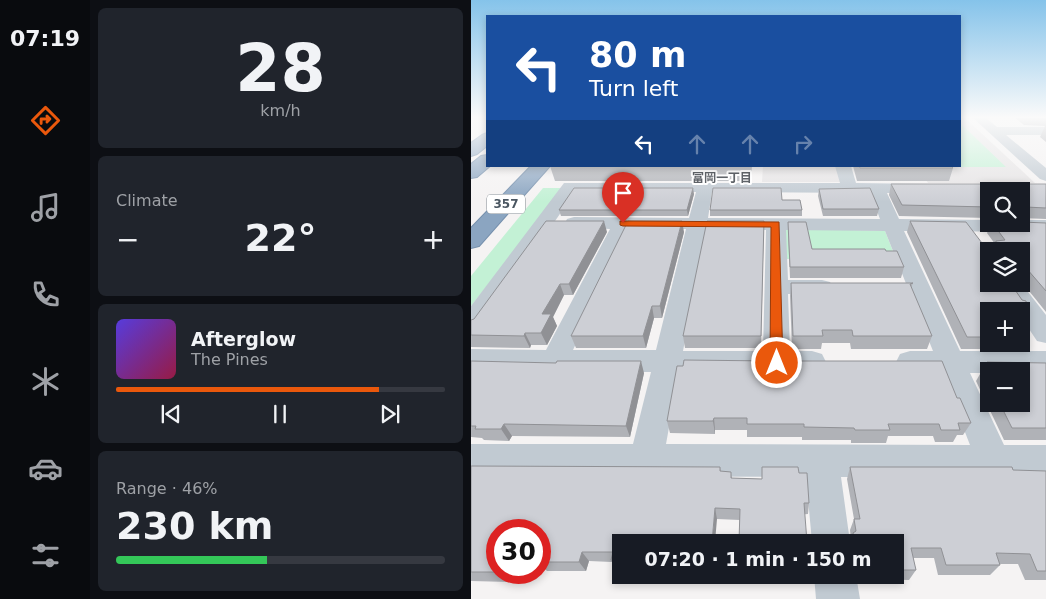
<!DOCTYPE html>
<html lang="en">
<head>
<meta charset="utf-8">
<style>
  :root { --surface:#171b24; --page:#20242c; --text:#f1f3f6; --muted:#9ea1a6; --line:#363941; --accent:#ea580c }
  body { margin:0; font-family:"DejaVu Sans","Noto Sans JP",sans-serif; background:var(--page); color:var(--text); height:100vh; display:flex; flex-direction:column; font-size:19px; white-space:nowrap }
  * { box-sizing:border-box; margin:0 }
  p { font-size:16px; color:var(--muted) }
  .icon { flex:none; width:28px; height:28px; fill:none; stroke:currentColor; stroke-width:2; stroke-linecap:round; stroke-linejoin:round }
  .map { position:relative; flex:1; overflow:hidden }
  .side { display:flex; flex-direction:column; gap:8px; padding:8px; background:#0d0f14; width:381px }
  .side>* { flex:none }
  .top-card { position:absolute; left:15px; top:15px; width:475px; height:152px; border-radius:0px; box-shadow:0 2px 8px #0003; background:#1a4fa0; color:#fff; overflow:hidden }
  .controls { position:absolute; left:509px; top:182px; display:grid; gap:10px }
  .controls a { display:grid; place-items:center; width:50px; height:50px; border-radius:0px; background:var(--surface); box-shadow:0 2px 8px #0003; font-size:25px }
  .speed { position:absolute; left:15px; top:519px; display:flex; gap:10px; font-size:25px; font-weight:700; text-align:center }
  .speed>* { display:grid; place-content:center; width:65px; height:65px; border-radius:50%; background:var(--surface); box-shadow:0 2px 8px #0003; line-height:1 }
  .speed .limit { border:8px solid #d22; background:#fff; color:#111 }
  .pin { position:absolute; display:grid; place-items:center; width:42px; height:42px; color:#fff; margin:-51px -21px; border-radius:50% 50% 50% 0; rotate:-45deg; box-shadow:0 0 5px #0007 }
  .pin .icon { rotate:45deg }
  .me { position:absolute; width:55px; margin:-28px; rotate:0deg; stroke-linejoin:round; filter:drop-shadow(0 0 4px #0008) }
  .turn { display:flex; align-items:center; gap:18px; height:105px; padding:0 20px; font-size:22px }
  .turn .icon { width:65px; height:65px; stroke-width:2.5 }
  .turn b { display:block; font-size:35px; line-height:42px }
  .lanes { display:flex; align-items:center; height:48px; padding:0 20px; background:#0003; justify-content:center; gap:25px; direction:ltr }
  .lanes .off { opacity:.35 }
  .big { font-size:38px; font-weight:700; line-height:1.1 }
  .side .widget { flex:1; display:flex; flex-direction:column; justify-content:center; gap:8px; min-width:0; padding:0 18px; border-radius:8px; background:var(--page) }
  .side .dial { align-items:center; gap:0 }
  .dial b { font-size:65px; line-height:1 }
  .song { display:flex; align-items:center; gap:15px }
  .cover { width:60px; height:60px; border-radius:8px; background:linear-gradient(135deg,hsl(250 70% 55%),hsl(340 70% 35%)) }
  .played { height:5px; border-radius:2px; background:linear-gradient(90deg,var(--accent) 80%,var(--line) 80%) }
  .keys { display:flex; justify-content:space-around; direction:ltr }
  .heat { display:flex; justify-content:space-between; align-items:center; font-size:28px; direction:ltr }
  .charge { height:8px; border-radius:4px; background:linear-gradient(90deg,#34c759 46%,var(--line) 0) }
  .trip { position:absolute; left:141px; top:534px; width:292px; height:50px; border-radius:0px; background:var(--surface); box-shadow:0 2px 8px #0003; font-weight:700; line-height:50px; text-align:center }
  main { display:flex; flex:1; min-height:0 }
  .menu { display:flex; flex-direction:column; width:90px; justify-content:space-around; align-items:center; background:#090b0e; color:var(--muted) }
  .menu .icon { width:35px; height:35px }
  .menu .on { color:var(--accent) }
  .menu b { font-size:22px; color:var(--text) }
  .map>svg:first-child { display:block }
  .education { fill:#e6e4e5 }
  .green { fill:#c3f1d5 }
  .lines { fill:none; stroke-linecap:round; stroke-linejoin:round }
  .highway-casing { stroke:#7690ad; stroke-width:2 }
  .minor { fill:#c1cad2; fill-rule:evenodd }
  .highway { fill:#8ba5c1; fill-rule:evenodd }
  .wall { fill:#b0b2b7; fill-rule:evenodd }
  .shaded-wall { fill:#909195 }
  .building { fill:#cdcfd5; stroke:#909195 }
  .route { fill:#ea580c; stroke:#983908 }
  .labels { text-anchor:middle; stroke-width:4; stroke-linejoin:round; paint-order:stroke }
  .far-neighbourhood-label { font-size:12px; font-weight:bold; fill:#5f6368; stroke:#fff }
  .shield { fill:#fff; stroke:#808990; stroke-width:1 }
  .shield-label { font-size:12px; font-weight:bold; fill:#4a5661 }
</style>
</head>
<body>
<main>
<nav class="menu">
<b>07:19</b>
<svg class="icon on" aria-label="directions" viewBox="0 0 24 24"><path d="M12 3l9 9-9 9-9-9zM9 14v-3h6M13 9l2 2-2 2"/></svg>
<svg class="icon" aria-label="music" viewBox="0 0 24 24"><path d="M9 18V5l10-2v13"/><circle cx="6" cy="18" r="3"/><circle cx="16" cy="16" r="3"/></svg>
<svg class="icon" aria-label="phone" viewBox="0 0 24 24"><path d="M5 4h4l2 5-3 2q2 4 5 5l2-3 5 2v4C11 20 4 13 5 4z"/></svg>
<svg class="icon" aria-label="climate" viewBox="0 0 24 24"><path d="M12 3v18M4 7l16 10M4 17L20 7"/></svg>
<svg class="icon" aria-label="car" viewBox="0 0 24 24"><path d="M5 17H2v-5l4-1 3-4h7l3 4 3 1v5h-3M9 17h6M6 11h13"/><circle cx="7" cy="17" r="2"/><circle cx="17" cy="17" r="2"/></svg>
<svg class="icon" aria-label="filters" viewBox="0 0 24 24"><path d="M4 7h16M4 17h16"/><circle cx="9" cy="7" r="2"/><circle cx="15" cy="17" r="2"/></svg>
</nav>
<section class="side">
<div class="widget dial"><b>28</b><p>km/h</p></div>
<div class="widget"><p>Climate</p>
<div class="heat"><a>−</a><b class="big">22°</b><a>+</a></div>
</div>
<div class="widget">
<div class="song"><i class="cover"></i><div><b>Afterglow</b><p>The Pines</p></div></div>
<div class="played"></div>
<div class="keys"><svg class="icon" aria-label="previous" viewBox="0 0 24 24"><path d="M18 5L8 12l10 7zM5 5v14"/></svg><svg class="icon" aria-label="pause" viewBox="0 0 24 24"><path d="M8 5v14M16 5v14"/></svg><svg class="icon" aria-label="next" viewBox="0 0 24 24"><path d="M6 5l10 7-10 7zM19 5v14"/></svg></div>
</div>
<div class="widget"><p>Range · 46%</p><b class="big">230 km</b><div class="charge"></div></div>
</section>
<div class="map">
<svg width="575" height="599" viewBox="0 0 575 599">
  <rect width="100%" height="100%" fill="#f5f3f3"/>
  <path class="education" d="M 489,118 L 494,118 L 564,183 L 457,183 L 446,166 L 489,166 Z
    M 292,166 L 368,166 L 373,182 L 291,182 Z"/>
  <path class="green" d="M 489,123 L 535,167 L 458,167 L 489,166 Z
    M 72,188 L 93,188 L 0,306 L 0,276 Z
    M 316,228 L 414,231 L 425,259 L 314,259 L 311,231 Z"/>
  <g class="lines">
    <defs>
      <path id="highway" d="M 16,133 L 16,146 L 6,154 L 0,156 L 0,143 L 11,135 Z
        M 16,155 L 16,166 L 19,166 L 6,177 L 0,178 L 0,164 L 10,156 Z
        M 60,166 L 79,166 L 8,246 L 0,248 L 0,228 Z"/>
    </defs>
    <use href="#highway" class="highway-casing"/>
    <path class="minor" d="M 502,118 L 515,118 L 526,127 L 575,127 L 575,135 L 535,135 L 575,168 L 575,181 L 569,179 Z
      M 364,166 L 380,166 L 385,183 L 457,184 L 459,188 L 457,192 L 416,193 L 428,219 L 518,220 L 518,224 L 550,224 L 550,220 L 575,220 L 575,232 L 433,231 L 489,351 L 575,351 L 575,373 L 499,373 L 533,445 L 575,445 L 575,477 L 370,477 L 379,542 L 341,542 L 335,477 L 0,476 L 0,444 L 162,444 L 180,372 L 0,371 L 0,349 L 75,350 L 139,229 L 96,227 L 94,223 L 96,219 L 103,217 L 218,218 L 225,192 L 104,192 L 9,330 L 0,333 L 0,306 L 93,183 L 369,183 ZM 241,192 L 399,193 L 409,219 L 237,218 ZM 159,229 L 215,229 L 185,350 L 102,350 ZM 235,230 L 295,230 L 292,351 L 212,351 ZM 315,230 L 414,231 L 462,351 L 439,351 L 429,354 L 425,362 L 429,370 L 439,373 L 471,373 L 499,445 L 195,444 L 208,372 L 306,374 L 341,373 L 351,370 L 355,362 L 351,354 L 341,351 L 319,351 L 317,294 L 351,294 L 359,292 L 362,287 L 359,282 L 351,280 L 317,280 Z
      M 550,283 L 575,315 L 575,343 L 566,341 L 550,317 L 550,311 L 546,311 L 528,284 Z
      M 343,575 L 385,575 L 389,599 L 345,599 Z"/>
    <use href="#highway" class="highway"/>
  </g>
  <path class="wall" d="M 544,118 L 575,118 L 575,142 L 569,137 L 574,126 L 553,125 Z
    M 79,166 L 281,166 L 280,181 L 84,181 Z
    M 382,166 L 480,166 L 482,168 L 478,181 L 386,181 Z
    M 420,184 L 575,184 L 575,219 L 550,218 L 550,191 L 518,191 L 518,218 L 428,216 L 418,195 Z
    M 348,189 L 408,209 L 406,216 L 352,216 L 347,196 Z
    M 223,194 L 217,216 L 90,216 L 88,210 Z
    M 311,200 L 331,210 L 331,216 L 239,216 L 239,210 Z
    M 293,221 L 290,348 L 214,348 L 212,336 Z
    M 439,221 L 522,249 L 524,244 L 516,233 L 520,224 L 550,224 L 575,223 L 575,312 L 550,281 L 550,251 L 518,251 L 556,307 L 550,318 L 550,311 L 518,311 L 518,344 L 523,344 L 522,346 L 516,346 L 514,349 L 490,349 L 436,232 Z
    M 317,222 L 341,249 L 415,251 L 433,267 L 430,278 L 319,278 L 317,232 Z
    M 136,232 L 102,295 L 93,295 L 82,317 L 86,326 L 76,345 L 60,345 L 59,348 L 0,347 L 0,320 L 3,319 Z
    M 213,232 L 191,318 L 183,318 L 175,348 L 105,348 L 100,336 Z
    M 320,283 L 442,283 L 440,288 L 461,336 L 456,349 L 380,349 L 379,343 L 351,343 L 350,349 L 321,349 L 319,296 Z
    M 0,361 L 173,373 L 159,437 L 41,436 L 38,441 L 13,440 L 11,438 L 0,437 Z
    M 516,362 L 575,363 L 575,440 L 533,440 L 505,381 ZM 518,371 L 550,404 L 518,404 Z
    M 306,363 L 486,398 L 500,423 L 492,435 L 486,435 L 482,442 L 464,442 L 462,436 L 417,436 L 415,443 L 380,443 L 380,440 L 331,440 L 331,437 L 276,437 L 276,430 L 244,430 L 244,434 L 199,433 L 196,421 Z
    M 0,466 L 249,467 L 250,471 L 260,472 L 261,478 L 291,479 L 328,473 L 338,503 L 337,514 L 269,520 L 246,519 L 150,542 L 150,570 L 146,570 L 141,562 L 118,561 L 115,571 L 76,571 L 69,564 L 69,530 L 26,530 L 42,572 L 39,582 L 0,581 Z
    M 379,467 L 575,471 L 575,580 L 554,580 L 547,564 L 529,564 L 529,565 L 519,575 L 467,575 L 463,558 L 442,558 L 445,570 L 438,580 L 388,579 L 387,575 L 425,575 L 425,542 L 379,542 L 380,538 L 379,530 L 383,519 L 376,479 Z"/>
  <path class="shaded-wall" d="M 222,188 L 223,194 L 217,216 L 216,210 Z
    M 133,221 L 136,232 L 102,295 L 98,284 Z
    M 211,221 L 213,232 L 191,318 L 189,306 Z
    M 89,284 L 93,295 L 82,317 L 86,326 L 76,345 L 70,333 L 71,314 Z
    M 181,306 L 183,318 L 175,348 L 172,336 Z
    M 54,333 L 60,345 L 59,348 L 53,336 Z
    M 170,361 L 173,373 L 159,437 L 155,426 Z
    M 243,418 L 244,430 L 244,434 L 242,421 Z
    M 33,424 L 41,436 L 38,441 L 30,429 Z
    M 244,508 L 246,519 L 244,542 L 241,542 Z
    M 111,552 L 118,561 L 115,571 L 108,562 Z
    M 28,572 L 42,572 L 39,582 Z"/>
  <path class="building" d="M 388,166 L 480,166 L 482,168 L 389,168 Z
    M 420,184 L 575,184 L 575,208 L 555,207 L 553,211 L 550,211 L 550,191 L 518,191 L 518,207 L 431,205 Z
    M 103,188 L 222,188 L 216,210 L 88,210 Z
    M 242,188 L 310,188 L 311,200 L 329,200 L 331,210 L 239,210 Z
    M 399,188 L 408,209 L 352,209 L 348,189 Z
    M 75,221 L 133,221 L 98,284 L 89,284 L 71,314 L 80,314 L 70,333 L 54,333 L 53,336 L 0,335 L 0,320 L 3,319 Z
    M 157,221 L 211,221 L 189,306 L 181,306 L 172,336 L 100,336 Z
    M 236,221 L 293,221 L 290,336 L 212,336 Z
    M 439,221 L 495,222 L 514,247 L 523,249 L 525,247 L 525,241 L 534,240 L 522,224 L 550,224 L 550,222 L 575,223 L 575,291 L 556,269 L 550,270 L 550,251 L 518,251 L 518,284 L 540,284 L 551,300 L 555,301 L 556,307 L 513,307 L 518,314 L 518,337 L 496,337 Z
    M 317,222 L 335,222 L 341,249 L 414,249 L 415,251 L 426,251 L 433,267 L 319,267 Z
    M 320,283 L 442,283 L 439,284 L 461,336 L 382,336 L 381,330 L 351,330 L 352,336 L 322,336 Z
    M 213,360 L 300,361 L 306,363 L 313,361 L 471,361 L 486,398 L 489,398 L 500,423 L 487,423 L 489,430 L 470,430 L 468,424 L 417,424 L 419,430 L 384,430 L 383,428 L 333,427 L 333,424 L 276,424 L 276,418 L 243,418 L 242,421 L 196,421 L 206,366 L 212,366 Z
    M 0,361 L 85,363 L 86,361 L 170,361 L 155,426 L 33,424 L 30,429 L 4,429 L 5,426 L 0,426 Z
    M 516,362 L 575,363 L 575,428 L 541,428 L 529,404 L 550,404 L 550,371 L 518,371 L 518,380 L 512,369 L 519,369 Z
    M 0,466 L 249,467 L 249,471 L 260,472 L 260,478 L 291,479 L 291,467 L 327,467 L 328,473 L 336,473 L 338,503 L 333,503 L 336,542 L 268,542 L 269,509 L 244,508 L 241,542 L 150,542 L 150,560 L 140,560 L 142,552 L 111,552 L 108,562 L 69,562 L 69,556 L 70,553 L 69,553 L 69,530 L 26,530 L 26,572 L 0,572 Z
    M 379,467 L 541,467 L 542,470 L 575,471 L 575,571 L 566,571 L 559,554 L 525,553 L 529,565 L 475,565 L 470,548 L 440,548 L 445,570 L 425,570 L 425,542 L 384,542 L 382,533 L 385,531 L 383,519 L 389,519 Z"/>
  <linearGradient id="sky" x2="0" y2="1"><stop stop-color="#85c3ea"/><stop offset="0.58" stop-color="#fafafa"/><stop offset="1" stop-color="#fafafa" stop-opacity="0"/></linearGradient>
  <rect width="575" height="202" fill="url(#sky)"/>
  <path class="route" d="M 149,221 L 308,222 L 312,363 L 310,366 L 301,366 L 299,363 L 300,227 L 152,226 L 149,225 Z"/>
  <g class="labels">
    <g class="far-neighbourhood-label">
      <text x="251" y="182">富岡一丁目</text>
    </g>
    <rect class="shield" x="16" y="194.5" width="38" height="19" rx="4"/>
    <g class="shield-label">
      <text x="35" y="208">357</text>
    </g>
  </g>
</svg>
<div class="controls">
<a><svg class="icon" aria-label="search" viewBox="0 0 24 24"><circle cx="10" cy="10" r="6"/><path d="M15 15l6 6"/></svg></a>
<a><svg class="icon" aria-label="layers" viewBox="0 0 24 24"><path d="M12 4l9 5-9 5-9-5zM3 14l9 5 9-5"/></svg></a>
<a>+</a>
<a>−</a>
</div>
<div class="speed"><div class="limit">30</div></div>
<div class="pin" style="left:152px;top:223px;background:#d93025"><svg class="icon" aria-label="arrive" viewBox="0 0 24 24"><path d="M6 21V4h12l-3 4 3 4H6"/></svg></div>
<svg class="me" style="left:306px;top:363px" viewBox="-20 -20 40 40"><circle r="17" fill="#ea580c" stroke="#fff" stroke-width="3"/><path d="M0-11L8 9 0 5-8 9z" fill="#fff"/></svg>
<div class="trip">07:20 · 1 min · 150 m</div>
<div class="top-card">
<div class="turn"><svg class="icon" aria-label="left" viewBox="0 0 24 24"><path d="M17 20v-9H6M10 6l-5 5 5 5"/></svg><div><b>80 m</b>Turn left</div></div>
<div class="lanes"><svg class="icon" aria-label="left" viewBox="0 0 24 24"><path d="M17 20v-9H6M10 6l-5 5 5 5"/></svg><svg class="icon off" aria-label="ahead" viewBox="0 0 24 24"><path d="M12 20V5M6 11l6-6 6 6"/></svg><svg class="icon off" aria-label="ahead" viewBox="0 0 24 24"><path d="M12 20V5M6 11l6-6 6 6"/></svg><svg class="icon off" aria-label="right" viewBox="0 0 24 24"><path d="M7 20v-9h11M14 6l5 5-5 5"/></svg></div>
</div>
</div>
</main>
</body>
</html>
